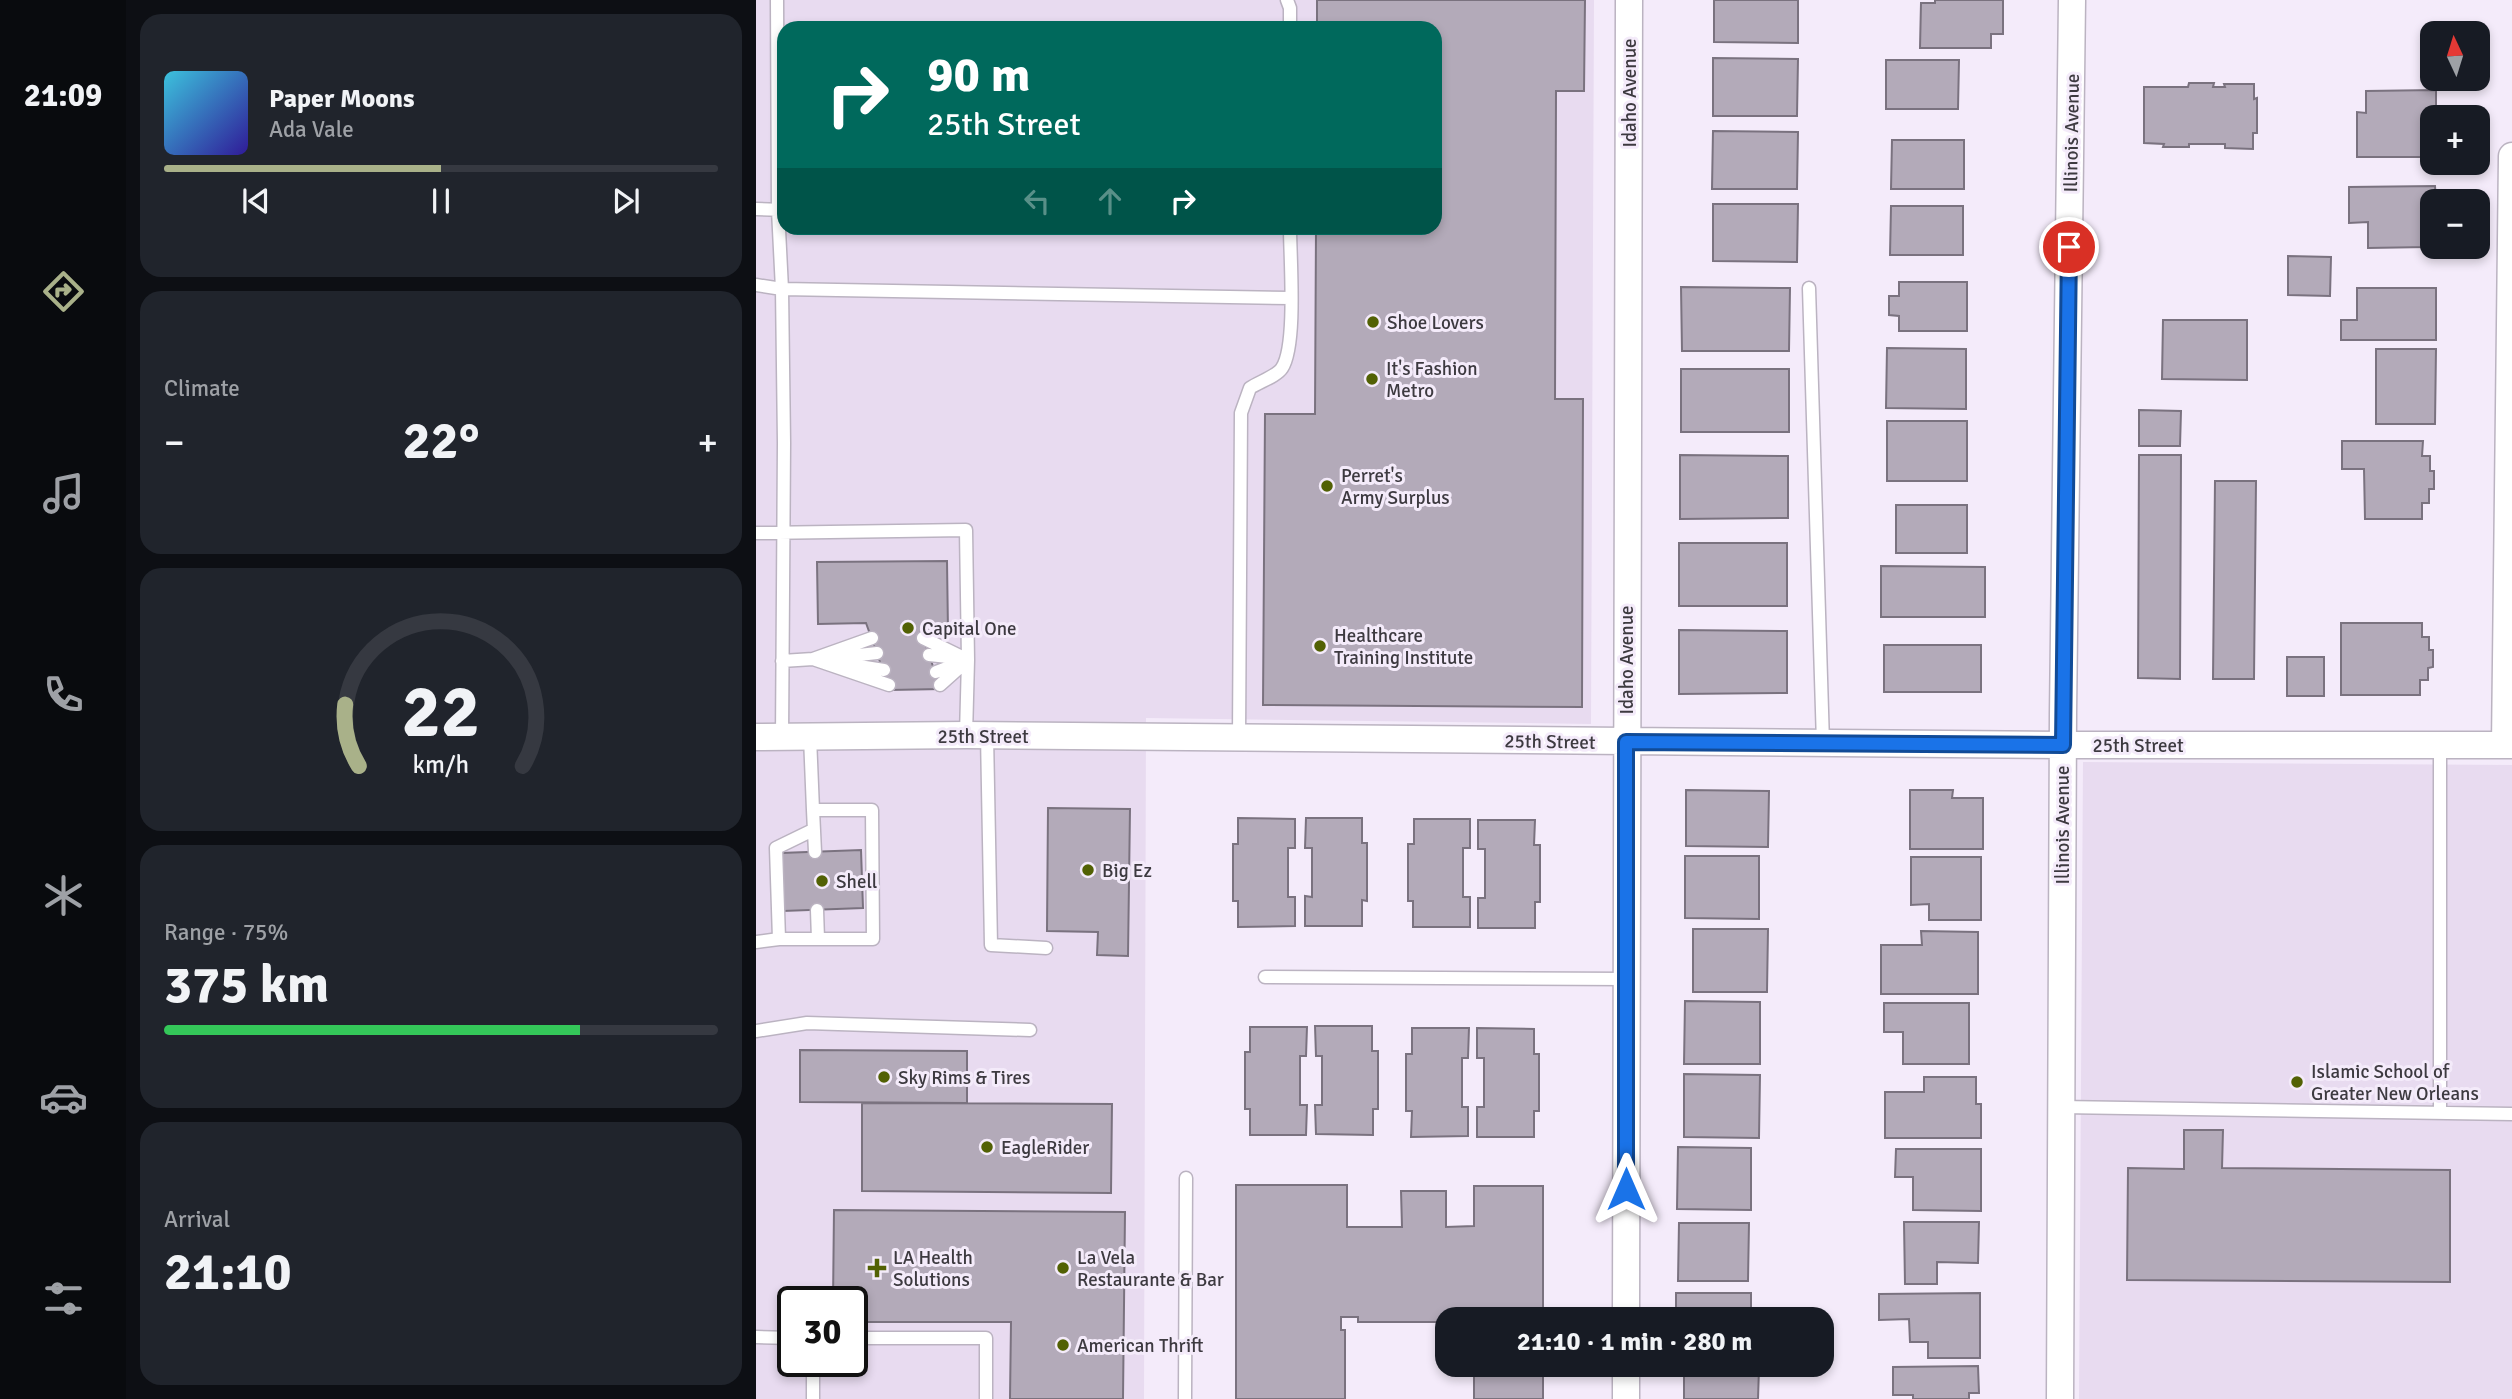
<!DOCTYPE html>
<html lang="en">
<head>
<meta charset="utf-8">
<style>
  :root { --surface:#171b24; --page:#20242c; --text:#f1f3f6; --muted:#9ea1a6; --line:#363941; --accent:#a9b189 }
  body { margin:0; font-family:Signika,sans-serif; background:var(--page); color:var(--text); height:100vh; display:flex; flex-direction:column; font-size:26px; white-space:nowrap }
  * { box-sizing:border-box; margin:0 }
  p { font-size:23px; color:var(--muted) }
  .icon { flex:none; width:38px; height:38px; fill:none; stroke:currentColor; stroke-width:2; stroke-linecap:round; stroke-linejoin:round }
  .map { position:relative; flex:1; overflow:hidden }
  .panel { display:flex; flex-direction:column; gap:14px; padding:14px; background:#0d0f14; width:630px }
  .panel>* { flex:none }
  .top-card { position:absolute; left:21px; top:21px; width:665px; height:214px; border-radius:21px; box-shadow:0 4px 10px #0003; background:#00695c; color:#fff; overflow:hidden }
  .needle { width:46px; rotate:356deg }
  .tools { position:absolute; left:1664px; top:21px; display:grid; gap:14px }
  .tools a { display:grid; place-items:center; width:70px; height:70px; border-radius:14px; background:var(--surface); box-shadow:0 4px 10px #0003; font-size:35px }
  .speed { position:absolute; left:21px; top:1286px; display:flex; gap:14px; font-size:35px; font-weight:700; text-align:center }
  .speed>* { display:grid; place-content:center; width:91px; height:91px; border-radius:50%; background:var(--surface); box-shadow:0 4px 10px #0003; line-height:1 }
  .speed .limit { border:4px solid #111; border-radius:10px; background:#fff; color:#111 }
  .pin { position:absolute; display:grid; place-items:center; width:60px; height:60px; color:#fff; margin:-30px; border:4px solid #fff; border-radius:50%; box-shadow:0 2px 7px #0007 }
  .me { position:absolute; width:77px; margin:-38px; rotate:0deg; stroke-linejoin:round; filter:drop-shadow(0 0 5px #0008) }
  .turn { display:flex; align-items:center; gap:24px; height:147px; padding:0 35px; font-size:32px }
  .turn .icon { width:91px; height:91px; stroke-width:2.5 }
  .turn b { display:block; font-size:49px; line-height:60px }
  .lanes { display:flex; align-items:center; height:66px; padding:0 35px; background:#0003; justify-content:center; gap:35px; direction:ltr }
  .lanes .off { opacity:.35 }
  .big { font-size:52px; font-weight:800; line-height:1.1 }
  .panel .tile { flex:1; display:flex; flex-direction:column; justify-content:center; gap:10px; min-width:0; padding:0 24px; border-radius:21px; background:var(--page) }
  .panel .dial { align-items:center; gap:0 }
  .dial svg { height:182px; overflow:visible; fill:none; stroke:var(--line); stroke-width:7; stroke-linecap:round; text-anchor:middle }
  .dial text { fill:var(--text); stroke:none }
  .song { display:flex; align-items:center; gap:21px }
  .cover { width:84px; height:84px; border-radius:10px; background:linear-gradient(135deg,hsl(190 70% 55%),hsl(250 70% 35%)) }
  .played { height:7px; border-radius:4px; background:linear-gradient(90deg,var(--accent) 50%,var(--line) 50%) }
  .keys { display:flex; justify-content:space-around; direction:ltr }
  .heat { display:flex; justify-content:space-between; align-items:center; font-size:38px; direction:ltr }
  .charge { height:10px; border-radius:5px; background:linear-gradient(90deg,#34c759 75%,var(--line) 0) }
  .trip { position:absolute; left:679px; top:1307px; width:399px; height:70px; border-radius:21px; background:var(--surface); box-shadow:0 4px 10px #0003; font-weight:800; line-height:70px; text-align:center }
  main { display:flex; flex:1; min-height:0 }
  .tabs { display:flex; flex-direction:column; width:126px; justify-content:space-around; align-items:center; background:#090b0e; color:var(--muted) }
  .tabs .icon { width:49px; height:49px }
  .tabs .selected { color:var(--accent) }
  .tabs b { font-size:32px; color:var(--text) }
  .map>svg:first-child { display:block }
  .built { fill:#e8dbf0; fill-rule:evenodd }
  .building { fill:#b3aab9; stroke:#7a727f; stroke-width:2 }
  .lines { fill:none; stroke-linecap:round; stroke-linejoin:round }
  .service-casing { stroke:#bbb3c1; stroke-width:15 }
  .minor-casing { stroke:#bbb3c1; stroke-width:29 }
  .service { stroke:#fff; stroke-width:12 }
  .minor { stroke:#fff; stroke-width:26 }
  .route-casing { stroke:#114b97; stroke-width:18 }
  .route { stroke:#1a73e8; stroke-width:12 }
  .poi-dot { fill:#526104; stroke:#f4ebfa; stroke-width:2.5 }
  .labels { text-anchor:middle; stroke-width:6; stroke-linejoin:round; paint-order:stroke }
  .street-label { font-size:19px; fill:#3d3a40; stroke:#f4ebfa }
  .poi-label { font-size:19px; fill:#3d3a40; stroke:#f4ebfa; text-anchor:start }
</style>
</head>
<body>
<main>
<nav class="tabs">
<b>21:09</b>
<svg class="icon selected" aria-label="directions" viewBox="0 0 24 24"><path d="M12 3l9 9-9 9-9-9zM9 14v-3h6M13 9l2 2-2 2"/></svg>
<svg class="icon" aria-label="music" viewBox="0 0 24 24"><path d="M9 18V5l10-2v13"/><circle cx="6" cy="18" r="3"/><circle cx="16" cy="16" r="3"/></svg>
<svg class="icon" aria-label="phone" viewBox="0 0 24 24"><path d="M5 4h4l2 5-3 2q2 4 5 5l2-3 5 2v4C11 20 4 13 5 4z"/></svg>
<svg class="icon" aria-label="climate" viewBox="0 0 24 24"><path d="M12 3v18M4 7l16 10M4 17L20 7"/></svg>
<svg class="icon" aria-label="car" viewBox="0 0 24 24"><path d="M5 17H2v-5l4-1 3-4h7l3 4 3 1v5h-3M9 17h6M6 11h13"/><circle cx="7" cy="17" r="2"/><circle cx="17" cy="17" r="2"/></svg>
<svg class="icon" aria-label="filters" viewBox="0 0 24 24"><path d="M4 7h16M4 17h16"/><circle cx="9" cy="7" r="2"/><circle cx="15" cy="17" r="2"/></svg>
</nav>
<section class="panel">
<div class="tile">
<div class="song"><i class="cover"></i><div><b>Paper Moons</b><p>Ada Vale</p></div></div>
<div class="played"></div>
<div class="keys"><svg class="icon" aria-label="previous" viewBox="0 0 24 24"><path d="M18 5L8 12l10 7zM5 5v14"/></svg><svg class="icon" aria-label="pause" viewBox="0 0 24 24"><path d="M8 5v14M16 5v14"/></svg><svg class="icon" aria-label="next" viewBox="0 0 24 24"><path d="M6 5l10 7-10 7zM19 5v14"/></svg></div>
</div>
<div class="tile"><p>Climate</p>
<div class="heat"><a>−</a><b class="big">22°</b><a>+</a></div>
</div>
<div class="tile dial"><svg viewBox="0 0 100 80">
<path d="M14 69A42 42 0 1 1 86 69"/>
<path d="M14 69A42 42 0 0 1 8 42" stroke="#a9b189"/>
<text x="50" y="56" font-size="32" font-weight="700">22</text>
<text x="50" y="72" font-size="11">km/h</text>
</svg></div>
<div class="tile"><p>Range · 75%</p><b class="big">375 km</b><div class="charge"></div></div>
<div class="tile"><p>Arrival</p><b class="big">21:10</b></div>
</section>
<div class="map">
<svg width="1756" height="1399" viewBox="0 0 1756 1399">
  <rect width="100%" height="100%" fill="#f4ebfa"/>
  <path class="built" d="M 0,0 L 838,0 L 835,724 L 390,718 L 388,1399 L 0,1399 ZM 28,28 L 679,28 L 679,228 L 28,228 ZM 37,1302 L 96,1302 L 96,1362 L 37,1362 Z
    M 1327,762 L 1756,765 L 1756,1399 L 1323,1399 Z"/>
  <path class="building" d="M 561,0 L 829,0 L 828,91 L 800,91 L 799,399 L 827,399 L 826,707 L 507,705 L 509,414 L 559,414 L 560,228 L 679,228 L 679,28 L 561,28 Z
    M 958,0 L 1042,0 L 1042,43 L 958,42 Z
    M 1179,0 L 1247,0 L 1247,34 L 1235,34 L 1235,48 L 1164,48 L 1165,3 L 1179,3 Z
    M 957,58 L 1042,59 L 1041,116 L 957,116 Z
    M 1130,60 L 1203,60 L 1202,109 L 1130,109 Z
    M 1433,83 L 1458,83 L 1457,87 L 1469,87 L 1468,84 L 1498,84 L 1498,99 L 1501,98 L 1501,133 L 1497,133 L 1497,149 L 1469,148 L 1469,144 L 1433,144 L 1433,147 L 1407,147 L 1408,144 L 1388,143 L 1388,87 L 1432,87 Z
    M 1680,90 L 1680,117 L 1676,117 L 1676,157 L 1601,157 L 1601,112 L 1610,113 L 1610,91 Z
    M 957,131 L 1042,132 L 1041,189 L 956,189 Z
    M 1136,140 L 1208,140 L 1208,189 L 1135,189 Z
    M 1679,186 L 1680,201 L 1676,201 L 1676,210 L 1671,210 L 1671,247 L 1612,248 L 1612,222 L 1593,223 L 1593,187 Z
    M 957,204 L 1042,204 L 1041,262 L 957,261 Z
    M 1135,206 L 1207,206 L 1207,255 L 1134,255 Z
    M 1532,256 L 1575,257 L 1574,296 L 1532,295 Z
    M 1143,282 L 1211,282 L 1211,331 L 1143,331 L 1143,316 L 1133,315 L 1133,296 L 1143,296 Z
    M 925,287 L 1034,288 L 1033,351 L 926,351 Z
    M 1601,288 L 1680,288 L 1680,340 L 1585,340 L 1585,320 L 1601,320 Z
    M 1407,320 L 1491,320 L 1491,380 L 1406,379 Z
    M 1131,348 L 1210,349 L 1210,409 L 1130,408 Z
    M 1620,349 L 1680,349 L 1679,424 L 1620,424 Z
    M 925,369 L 1033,369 L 1033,432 L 925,432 Z
    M 1383,410 L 1425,411 L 1424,446 L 1383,446 Z
    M 1131,421 L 1211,421 L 1211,481 L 1131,481 Z
    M 1586,441 L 1667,441 L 1666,456 L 1674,456 L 1674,471 L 1678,471 L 1678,489 L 1673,489 L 1673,503 L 1666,503 L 1666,519 L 1609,519 L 1608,469 L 1586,469 Z
    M 924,455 L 1032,456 L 1032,518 L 924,519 Z
    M 1383,455 L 1425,455 L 1424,679 L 1382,678 Z
    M 1459,481 L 1500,481 L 1498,679 L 1457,679 Z
    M 1140,505 L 1211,505 L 1211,553 L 1140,553 Z
    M 923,543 L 1031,543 L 1031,606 L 923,606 Z
    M 191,561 L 192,632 L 165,632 L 185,689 L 134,690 L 110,623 L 62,624 L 61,562 Z
    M 1125,566 L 1229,567 L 1229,617 L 1125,617 Z
    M 1585,623 L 1666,623 L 1666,637 L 1673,637 L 1673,650 L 1677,650 L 1677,667 L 1672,668 L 1672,680 L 1664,680 L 1664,695 L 1585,695 Z
    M 923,630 L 1031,631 L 1031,693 L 923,694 Z
    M 1128,645 L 1225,645 L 1225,692 L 1128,692 Z
    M 1531,657 L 1568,657 L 1568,696 L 1531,696 Z
    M 930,790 L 1013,791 L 1012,847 L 930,846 Z
    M 1154,790 L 1197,790 L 1196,798 L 1227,798 L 1227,849 L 1154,849 Z
    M 292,808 L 374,809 L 372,956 L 341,955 L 342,932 L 291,931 Z
    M 482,818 L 539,819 L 539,848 L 532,848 L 532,897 L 539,897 L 539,926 L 482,927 L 482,901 L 477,901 L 477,844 L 482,844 Z
    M 550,818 L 606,818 L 606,843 L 611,843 L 611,901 L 606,900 L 606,926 L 549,926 L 549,896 L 556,897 L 556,848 L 549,848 Z
    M 658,819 L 714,819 L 714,848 L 707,848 L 707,897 L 714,897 L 714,927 L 657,927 L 657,901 L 652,901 L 652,844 L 658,844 Z
    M 722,820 L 779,820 L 778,845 L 784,845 L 784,902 L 779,902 L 779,928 L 722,928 L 722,898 L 729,898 L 729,849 L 722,849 Z
    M 105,850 L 107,908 L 27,911 L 25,853 Z
    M 929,856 L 1003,856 L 1003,919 L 929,918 Z
    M 1155,857 L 1225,857 L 1225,920 L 1173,920 L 1173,904 L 1155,905 Z
    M 937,929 L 1012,929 L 1011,992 L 937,992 Z
    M 1165,931 L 1222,932 L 1222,994 L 1125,994 L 1125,945 L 1166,945 Z
    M 929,1001 L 1004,1002 L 1004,1064 L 928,1064 Z
    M 1128,1003 L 1213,1003 L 1213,1064 L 1147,1064 L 1147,1032 L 1128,1032 Z
    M 559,1026 L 616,1026 L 616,1051 L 622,1051 L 622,1109 L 617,1109 L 617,1135 L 560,1134 L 559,1105 L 566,1105 L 566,1056 L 560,1056 Z
    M 494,1027 L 551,1027 L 550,1056 L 544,1056 L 544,1105 L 551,1105 L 550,1135 L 494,1135 L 494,1109 L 489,1109 L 489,1052 L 494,1052 Z
    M 656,1028 L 713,1028 L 712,1058 L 706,1058 L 706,1107 L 712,1107 L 712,1136 L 655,1137 L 656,1111 L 650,1111 L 650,1054 L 656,1054 Z
    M 721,1028 L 778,1029 L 778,1054 L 783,1054 L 783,1111 L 778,1111 L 778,1137 L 721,1137 L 721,1107 L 728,1107 L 728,1058 L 721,1058 Z
    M 44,1050 L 211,1051 L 211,1103 L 44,1102 Z
    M 928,1074 L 1004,1075 L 1003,1138 L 928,1137 Z
    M 1168,1077 L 1220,1077 L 1220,1104 L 1225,1104 L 1225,1138 L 1129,1138 L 1129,1092 L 1168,1092 Z
    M 106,1103 L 356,1104 L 355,1193 L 106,1191 Z
    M 1428,1130 L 1467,1130 L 1466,1168 L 1694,1170 L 1694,1282 L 1371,1280 L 1372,1168 L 1428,1169 Z
    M 922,1147 L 995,1148 L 995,1210 L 921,1209 Z
    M 1140,1149 L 1225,1149 L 1225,1211 L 1157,1210 L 1157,1177 L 1139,1177 Z
    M 480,1185 L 591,1185 L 591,1227 L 646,1227 L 645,1191 L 690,1191 L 690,1227 L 718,1226 L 718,1186 L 787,1186 L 787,1320 L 696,1319 L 691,1320 L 691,1322 L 602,1322 L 602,1317 L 585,1317 L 585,1330 L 589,1330 L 589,1399 L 480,1399 Z
    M 78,1210 L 369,1212 L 367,1399 L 254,1399 L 255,1322 L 96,1322 L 96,1302 L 77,1302 Z
    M 1148,1222 L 1223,1222 L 1222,1263 L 1181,1262 L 1181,1284 L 1149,1284 Z
    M 923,1223 L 993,1223 L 992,1281 L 922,1281 Z
    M 920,1293 L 995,1293 L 995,1320 L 920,1320 Z
    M 1224,1293 L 1224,1358 L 1172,1358 L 1172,1342 L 1154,1342 L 1153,1319 L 1123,1320 L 1123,1294 Z
    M 718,1365 L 787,1365 L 787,1399 L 718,1399 Z
    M 1222,1366 L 1223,1393 L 1213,1393 L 1213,1399 L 1157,1399 L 1157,1395 L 1137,1395 L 1137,1367 Z
    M 928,1367 L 1003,1368 L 1002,1399 L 928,1399 Z"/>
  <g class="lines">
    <defs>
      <path id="service" d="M 21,0 L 22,210 L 26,289 L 28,443 L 26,738
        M 531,0 L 534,8 L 534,28
        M 0,209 L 28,210
        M 0,285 L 26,289 L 534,298
        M 1053,288 L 1067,743
        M 0,533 L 210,530 L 212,660 L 210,735
        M 116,638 L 57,659 L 133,685
        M 167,638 L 212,660
        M 173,655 L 202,658
        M 76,658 L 121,653
        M 26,661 L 57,659
        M 90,664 L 128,670
        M 180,672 L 206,662
        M 184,685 L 212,660
        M 231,735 L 235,945 L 290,948
        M 54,737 L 57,810
        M 483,738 L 485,413 L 494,388 C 503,382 521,376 526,368 C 541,345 534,258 534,228
        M 61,910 L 62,939
        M 23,939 L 20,848 L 57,830
        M 0,942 L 23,939 L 117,939 L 116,810 L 57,810 L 59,852
        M 509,977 L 870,979
        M 0,1031 L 51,1023 L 274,1030
        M 1305,1107 L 1756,1114
        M 1684,1112 L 1684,745
        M 0,1337 L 37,1338
        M 96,1338 L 230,1338 L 230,1399
        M 57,1399 L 57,1362
        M 429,1399 L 430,1178"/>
      <path id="minor" d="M 0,737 L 210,735 L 1307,745 L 1756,745
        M 1749,745 L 1756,156
        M 870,1320 L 873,0
        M 870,1399 L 870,1365
        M 1304,1399 L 1307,714 L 1316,0"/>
    </defs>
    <use href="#service" class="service-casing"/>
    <use href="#minor" class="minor-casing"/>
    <use href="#service" class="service"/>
    <use href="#minor" class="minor"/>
  </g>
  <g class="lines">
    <defs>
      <path id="route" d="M 870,1189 L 870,742 L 1307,745 L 1313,247"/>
    </defs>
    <use href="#route" class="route-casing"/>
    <use href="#route" class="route"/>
  </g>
  <g class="poi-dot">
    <circle cx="617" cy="322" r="7"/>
    <circle cx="616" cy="379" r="7"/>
    <circle cx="571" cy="486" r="7"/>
    <circle cx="152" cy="628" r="7"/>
    <circle cx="564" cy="646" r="7"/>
    <circle cx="332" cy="870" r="7"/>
    <circle cx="66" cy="881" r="7"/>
    <circle cx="128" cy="1077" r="7"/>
    <circle cx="1541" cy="1082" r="7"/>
    <circle cx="231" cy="1147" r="7"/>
    <path d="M117.5 1257.5h7v7h7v7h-7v7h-7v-7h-7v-7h7z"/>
    <circle cx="307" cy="1268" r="7"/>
    <circle cx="307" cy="1345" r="7"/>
  </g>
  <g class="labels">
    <g class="street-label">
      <text transform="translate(873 93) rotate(-90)" y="7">Idaho Avenue</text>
      <text transform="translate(1315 133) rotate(-89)" y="7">Illinois Avenue</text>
      <text transform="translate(870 660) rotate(-90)" y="7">Idaho Avenue</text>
      <text x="227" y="743">25th Street</text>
      <text transform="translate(794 741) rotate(1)" y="7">25th Street</text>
      <text x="1382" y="752">25th Street</text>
      <text transform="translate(1306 825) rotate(-90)" y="7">Illinois Avenue</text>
    </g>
    <g class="poi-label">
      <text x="631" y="329">Shoe Lovers</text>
      <text x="630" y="375">It's Fashion<tspan x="630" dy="22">Metro</tspan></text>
      <text x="585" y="482">Perret's<tspan x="585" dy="22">Army Surplus</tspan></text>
      <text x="166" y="635">Capital One</text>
      <text x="578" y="642">Healthcare<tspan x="578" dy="22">Training Institute</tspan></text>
      <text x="346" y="877">Big Ez</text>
      <text x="80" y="888">Shell</text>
      <text x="1555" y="1078">Islamic School of<tspan x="1555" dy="22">Greater New Orleans</tspan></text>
      <text x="142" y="1084">Sky Rims &amp; Tires</text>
      <text x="245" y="1154">EagleRider</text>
      <text x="137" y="1264">LA Health<tspan x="137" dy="22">Solutions</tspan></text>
      <text x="321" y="1264">La Vela<tspan x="321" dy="22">Restaurante &amp; Bar</tspan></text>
      <text x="321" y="1352">American Thrift</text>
    </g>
  </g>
</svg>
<div class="tools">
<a><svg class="needle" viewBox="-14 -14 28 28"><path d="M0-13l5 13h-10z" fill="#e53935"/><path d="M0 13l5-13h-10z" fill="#9ea1a6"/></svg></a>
<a>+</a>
<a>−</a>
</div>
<div class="speed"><div class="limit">30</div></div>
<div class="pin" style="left:1313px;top:247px;background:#d93025"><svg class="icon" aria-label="arrive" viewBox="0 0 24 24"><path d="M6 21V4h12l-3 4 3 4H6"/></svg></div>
<svg class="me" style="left:870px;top:1189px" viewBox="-20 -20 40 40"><path d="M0-17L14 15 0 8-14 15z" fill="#1a73e8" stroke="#fff" stroke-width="4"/></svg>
<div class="trip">21:10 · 1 min · 280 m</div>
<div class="top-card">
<div class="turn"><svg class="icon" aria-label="right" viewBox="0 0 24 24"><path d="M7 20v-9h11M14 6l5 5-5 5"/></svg><div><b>90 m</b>25th Street</div></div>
<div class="lanes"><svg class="icon off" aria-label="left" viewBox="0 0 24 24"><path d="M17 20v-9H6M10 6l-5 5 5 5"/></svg><svg class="icon off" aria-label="ahead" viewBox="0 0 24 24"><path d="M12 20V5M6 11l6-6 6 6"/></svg><svg class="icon" aria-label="right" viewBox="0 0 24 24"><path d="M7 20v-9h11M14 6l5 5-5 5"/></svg></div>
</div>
</div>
</main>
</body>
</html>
